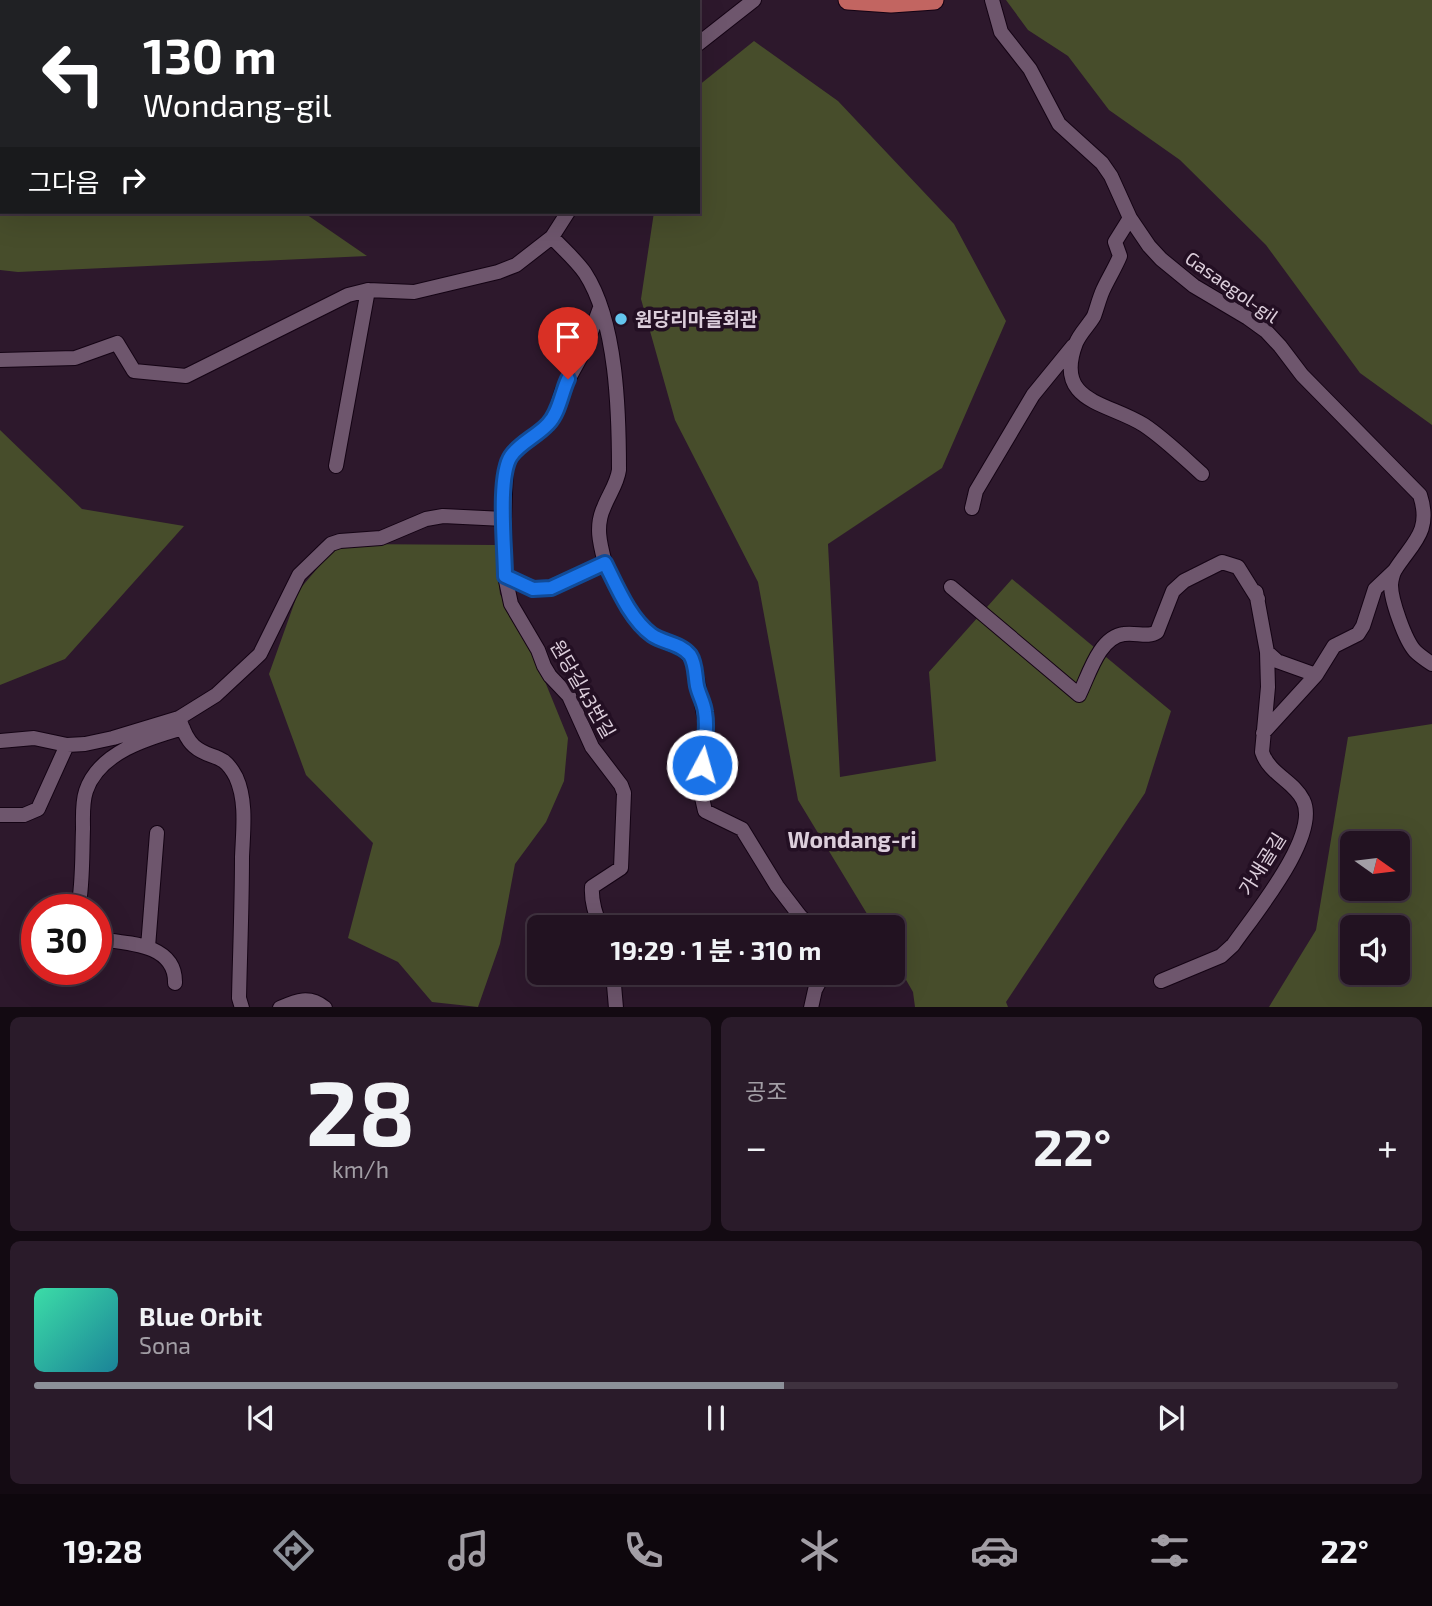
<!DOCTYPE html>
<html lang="ko">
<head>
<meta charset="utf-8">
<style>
  :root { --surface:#221221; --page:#2a1b2a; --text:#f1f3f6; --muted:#a29ea5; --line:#3f323f; --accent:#8c9099 }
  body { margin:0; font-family:"Exo 2","Noto Sans KR",sans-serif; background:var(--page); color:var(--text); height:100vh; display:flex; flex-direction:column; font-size:26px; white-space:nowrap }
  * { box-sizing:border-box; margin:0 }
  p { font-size:23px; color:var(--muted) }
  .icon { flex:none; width:38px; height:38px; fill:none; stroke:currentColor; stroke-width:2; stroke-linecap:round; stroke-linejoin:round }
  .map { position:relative; height:1007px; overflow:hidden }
  .sheet { display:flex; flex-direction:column; gap:10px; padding:10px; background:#130a12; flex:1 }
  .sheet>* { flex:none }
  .guide { position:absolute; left:0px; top:0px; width:700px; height:214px; box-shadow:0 7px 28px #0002,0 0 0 2px var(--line); background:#202124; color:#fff; overflow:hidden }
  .needle { width:46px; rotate:104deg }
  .fabs { position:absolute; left:1340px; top:831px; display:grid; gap:14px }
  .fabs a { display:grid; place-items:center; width:70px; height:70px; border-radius:10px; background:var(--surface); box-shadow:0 7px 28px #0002,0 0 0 2px var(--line); font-size:35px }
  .speed { position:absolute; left:21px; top:894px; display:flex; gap:14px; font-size:35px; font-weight:700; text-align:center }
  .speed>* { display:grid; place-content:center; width:91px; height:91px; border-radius:50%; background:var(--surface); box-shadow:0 7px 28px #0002,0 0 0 2px var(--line); line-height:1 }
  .speed .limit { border:10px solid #d22; background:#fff; color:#111 }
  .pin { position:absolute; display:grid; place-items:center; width:60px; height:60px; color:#fff; margin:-72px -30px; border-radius:50% 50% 50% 0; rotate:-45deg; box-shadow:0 0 7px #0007 }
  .pin .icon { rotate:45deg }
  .me { position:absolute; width:77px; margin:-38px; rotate:6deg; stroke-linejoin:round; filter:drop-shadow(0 0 5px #0008) }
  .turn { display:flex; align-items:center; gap:24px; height:147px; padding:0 28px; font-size:32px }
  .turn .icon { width:91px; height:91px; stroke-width:2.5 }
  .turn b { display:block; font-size:49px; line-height:60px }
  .then { display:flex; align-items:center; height:66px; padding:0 28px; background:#0003; gap:14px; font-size:26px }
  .big { font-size:52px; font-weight:700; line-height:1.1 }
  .sheet .card { flex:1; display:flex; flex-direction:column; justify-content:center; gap:10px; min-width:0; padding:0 24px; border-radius:10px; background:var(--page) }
  .sheet .dial { align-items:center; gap:0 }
  .dial b { font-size:91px; line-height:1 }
  .song { display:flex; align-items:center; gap:21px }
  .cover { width:84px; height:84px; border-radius:10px; background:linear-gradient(135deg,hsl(160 70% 55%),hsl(190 70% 35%)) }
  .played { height:7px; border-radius:4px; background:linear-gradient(90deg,var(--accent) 55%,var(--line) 55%) }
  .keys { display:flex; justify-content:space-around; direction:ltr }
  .heat { display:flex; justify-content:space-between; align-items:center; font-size:38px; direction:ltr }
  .sheet .tiles { flex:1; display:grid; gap:10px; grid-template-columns:1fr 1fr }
  .card:last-child { grid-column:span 2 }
  .trip { position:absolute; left:527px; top:915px; width:378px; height:70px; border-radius:10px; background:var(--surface); box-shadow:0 7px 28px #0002,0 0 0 2px var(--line); font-weight:700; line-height:70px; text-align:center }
  .tabs { display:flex; height:112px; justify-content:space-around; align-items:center; background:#0e070d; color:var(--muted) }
  .tabs .icon { width:49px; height:49px }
  .tabs .on { color:var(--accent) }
  .tabs b { font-size:32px; color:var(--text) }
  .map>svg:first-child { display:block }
  .forest { fill:#474d2b; fill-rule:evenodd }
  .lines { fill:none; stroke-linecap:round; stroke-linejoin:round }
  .minor-casing { stroke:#140314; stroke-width:16 }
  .major-casing { stroke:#140314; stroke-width:21 }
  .minor { stroke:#6e566d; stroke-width:14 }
  .major { stroke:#c26561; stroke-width:19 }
  .route-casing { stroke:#114b97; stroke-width:18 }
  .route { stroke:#1a73e8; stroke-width:12 }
  .poi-dot { fill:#64c5ee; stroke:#230f23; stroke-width:2.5 }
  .labels { text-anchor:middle; stroke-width:7; stroke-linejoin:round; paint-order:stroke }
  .street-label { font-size:19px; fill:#dccedb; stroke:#230f23 }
  .poi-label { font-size:19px; font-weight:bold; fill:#dccedb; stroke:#230f23; text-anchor:start }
  .quarter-label { font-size:23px; font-weight:bold; fill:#dccedb; stroke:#230f23 }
</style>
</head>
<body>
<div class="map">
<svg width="1432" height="1008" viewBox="0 0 1432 1008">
  <rect width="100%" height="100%" fill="#2d182c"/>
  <path class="forest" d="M 1006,0 L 1432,0 L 1432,425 L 1360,373 L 1266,245 L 1180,160 L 1109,110 L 1068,56 L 1028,30 Z
    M 754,41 L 838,101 L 954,224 L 1006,321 L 942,468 L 828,544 L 840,777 L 936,761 L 929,672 L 1012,579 L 1171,711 L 1145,793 L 1006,1002 L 1008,1007 L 915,1007 L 913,992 L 893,957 L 892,928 L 875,927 L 798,800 L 758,582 L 675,420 L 641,299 L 654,212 L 698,212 L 698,86 Z
    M 0,96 L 2,212 L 303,212 L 367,256 L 18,272 L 0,270 Z
    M 0,430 L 82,509 L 184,526 L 65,659 L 0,685 Z
    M 350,544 L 495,545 L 500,594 L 533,652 L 568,738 L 564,781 L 546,822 L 515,864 L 500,944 L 478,1007 L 432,1002 L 398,962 L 348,938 L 373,843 L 306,775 L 269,674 L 299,590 L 332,551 Z
    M 1432,724 L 1432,1007 L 1269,1007 L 1316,930 L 1348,737 ZM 1353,844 L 1398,844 L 1398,889 L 1353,889 ZM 1353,928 L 1398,928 L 1398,973 L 1353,973 Z"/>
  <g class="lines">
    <defs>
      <path id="minor" d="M 16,0 L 22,2
        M 461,0 L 461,2
        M 992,0 L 1001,32 L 1030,69 L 1059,124 L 1102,163 L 1111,176 L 1130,218 L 1149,246 L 1161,259 L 1194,286 L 1248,318 L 1266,331 L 1280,346 L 1302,375 L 1420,495 C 1432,532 1412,543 1395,570 C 1393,573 1391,581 1391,585 C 1391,600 1405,640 1415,651 C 1420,656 1426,660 1432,664
        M 663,2 L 663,0
        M 698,44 L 754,0
        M 1130,218 L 1115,242 L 1120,256 C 1115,268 1108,279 1103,290 C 1099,299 1097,308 1094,316 C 1089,325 1080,333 1076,343 C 1053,403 1108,402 1144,425 C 1165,439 1183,457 1202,474
        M 0,360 L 75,358 L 117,343 L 134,371 L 186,376 L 348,295 L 368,290 L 414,292 L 498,272 L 516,265 L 552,237
        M 336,466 L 368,290
        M 972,508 L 976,491 L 1033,395 L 1073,346
        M 504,519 L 506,467 L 511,456 L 519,447 L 547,426 L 554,417 L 562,391 L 584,351 L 600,308
        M 605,563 C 617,588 629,614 650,633 C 665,647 682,641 694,663 L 706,725 L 700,789 L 705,811 L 742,829 L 777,886 L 800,916 L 812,928
        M 505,576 L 511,604 L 538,650 L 544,666 L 550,676 L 569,696 L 592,747 L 621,785 L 624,793 L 621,868 L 592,887 C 591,901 595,914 601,928
        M 951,587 L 1079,695 C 1089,675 1099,637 1124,634 C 1136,632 1148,638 1157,632 L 1173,591 L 1184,581 L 1222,562 L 1238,567 L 1258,599
        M 1256,592 L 1267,652
        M 179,718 C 182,727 186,739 194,746 C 211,761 222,750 236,777 C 247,801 243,831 242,857 C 242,904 240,951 239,998 L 242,1008
        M 1263,733 L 1316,675
        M 0,741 L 34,738 L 67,745 L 85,744 L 113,738 L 179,718 L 216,695 L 260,654 L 299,575 L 331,544 L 340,541 L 381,538 L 426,519 L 443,516 L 504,519 L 505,576 L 533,589 L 551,588 L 605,563 C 600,544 595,526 604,507 C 609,494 617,484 619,470 C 619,413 617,322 585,273 C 576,260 563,249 552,237 L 568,212
        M 0,815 L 24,815 L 38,809 L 67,745
        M 78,910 C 83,883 82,856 83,829 C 83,816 82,803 86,791 C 99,752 148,738 183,728
        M 96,939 C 126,943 176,943 175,983
        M 148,947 L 157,833
        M 613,973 L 616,1008
        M 1161,981 L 1221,956 L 1233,945 C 1253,916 1321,835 1303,800 C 1294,781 1269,774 1262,752 L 1268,687 L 1267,652 L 1277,661 L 1316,675 L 1334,646 L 1358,634 L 1363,626 L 1375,589 L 1394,571
        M 280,1008 C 296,1001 309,995 325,1008
        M 811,1008 L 815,990 L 824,973"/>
      <path id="major" d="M 848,0 L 891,3 L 934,0"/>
    </defs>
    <use href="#minor" class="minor-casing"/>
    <use href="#major" class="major-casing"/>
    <use href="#minor" class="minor"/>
    <use href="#major" class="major"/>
  </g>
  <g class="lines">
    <defs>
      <path id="route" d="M 568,379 C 561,394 559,413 548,424 C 537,436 520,443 511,456 C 497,476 505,550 505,576 L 533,589 L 551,588 L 605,563 C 617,587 630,619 652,635 C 664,643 680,643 690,655 C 696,664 695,676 697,686 C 699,695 704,703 705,712 C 708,729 704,748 702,765"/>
    </defs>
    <use href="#route" class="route-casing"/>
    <use href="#route" class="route"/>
  </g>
  <circle class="poi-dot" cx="621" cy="319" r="7"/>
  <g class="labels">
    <g class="street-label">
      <text transform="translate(1232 287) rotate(35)" y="7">Gasaegol-gil</text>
      <text transform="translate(583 689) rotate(60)" y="7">원당길43번길</text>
      <text transform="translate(1262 864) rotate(-58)" y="7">가새골길</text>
    </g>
    <g class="poi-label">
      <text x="635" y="326">원당리마을회관</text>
    </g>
    <g class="quarter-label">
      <text x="852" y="848">Wondang-ri</text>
    </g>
  </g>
</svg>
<div class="fabs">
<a><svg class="needle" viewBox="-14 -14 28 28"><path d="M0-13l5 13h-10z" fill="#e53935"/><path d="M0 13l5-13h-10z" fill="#a29ea5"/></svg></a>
<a><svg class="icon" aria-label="sound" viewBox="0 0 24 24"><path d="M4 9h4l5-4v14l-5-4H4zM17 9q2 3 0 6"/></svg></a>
</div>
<div class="speed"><div class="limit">30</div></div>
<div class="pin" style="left:568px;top:379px;background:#d93025"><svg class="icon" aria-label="arrive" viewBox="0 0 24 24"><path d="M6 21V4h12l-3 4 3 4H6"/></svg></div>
<svg class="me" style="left:702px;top:765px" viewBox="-20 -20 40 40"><circle r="17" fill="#1a73e8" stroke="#fff" stroke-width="3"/><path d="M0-11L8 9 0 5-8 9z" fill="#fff"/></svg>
<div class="trip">19:29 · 1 분 · 310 m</div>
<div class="guide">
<div class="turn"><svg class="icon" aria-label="left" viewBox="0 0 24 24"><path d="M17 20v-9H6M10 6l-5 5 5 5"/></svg><div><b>130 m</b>Wondang-gil</div></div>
<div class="then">그다음<svg class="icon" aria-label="right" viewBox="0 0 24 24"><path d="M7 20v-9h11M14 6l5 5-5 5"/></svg></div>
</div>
</div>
<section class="sheet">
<div class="tiles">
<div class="card dial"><b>28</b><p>km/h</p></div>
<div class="card"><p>공조</p>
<div class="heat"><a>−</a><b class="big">22°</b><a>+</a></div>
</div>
<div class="card">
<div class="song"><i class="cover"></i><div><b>Blue Orbit</b><p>Sona</p></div></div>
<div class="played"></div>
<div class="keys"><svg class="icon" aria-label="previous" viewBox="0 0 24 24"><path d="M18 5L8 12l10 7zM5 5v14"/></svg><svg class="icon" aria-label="pause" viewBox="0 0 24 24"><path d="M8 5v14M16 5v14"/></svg><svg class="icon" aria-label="next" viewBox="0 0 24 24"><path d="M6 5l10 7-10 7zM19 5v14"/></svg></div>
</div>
</div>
</section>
<nav class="tabs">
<b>19:28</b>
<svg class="icon on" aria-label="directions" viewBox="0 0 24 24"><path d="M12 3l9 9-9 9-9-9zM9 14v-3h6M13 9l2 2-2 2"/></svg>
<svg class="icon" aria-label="music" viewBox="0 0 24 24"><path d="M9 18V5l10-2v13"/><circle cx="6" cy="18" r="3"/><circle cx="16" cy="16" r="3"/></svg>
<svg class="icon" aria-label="phone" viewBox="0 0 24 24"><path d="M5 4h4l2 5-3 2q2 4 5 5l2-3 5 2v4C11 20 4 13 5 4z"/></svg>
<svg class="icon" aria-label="climate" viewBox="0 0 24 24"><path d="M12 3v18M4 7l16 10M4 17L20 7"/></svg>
<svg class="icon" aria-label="car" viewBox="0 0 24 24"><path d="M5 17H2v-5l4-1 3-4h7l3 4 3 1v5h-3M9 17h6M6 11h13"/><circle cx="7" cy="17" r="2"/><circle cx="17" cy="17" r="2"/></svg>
<svg class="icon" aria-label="filters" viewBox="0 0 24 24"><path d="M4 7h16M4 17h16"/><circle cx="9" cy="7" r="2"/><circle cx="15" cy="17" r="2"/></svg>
<b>22°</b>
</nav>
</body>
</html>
